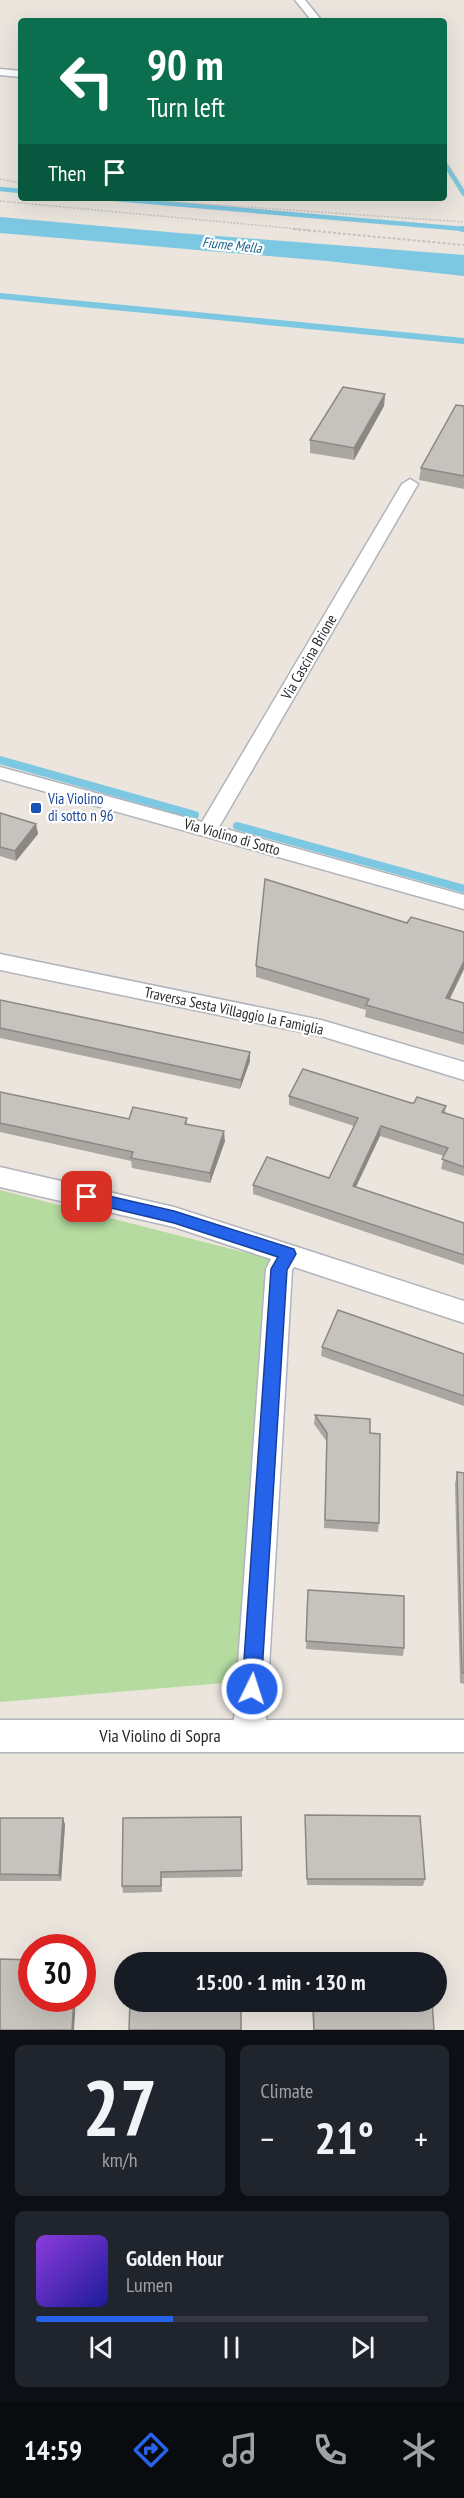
<!DOCTYPE html>
<html lang="en">
<head>
<meta charset="utf-8">
<style>
  :root { --surface:#171b24; --page:#20242c; --text:#f1f3f6; --muted:#9ea1a6; --line:#363941; --accent:#2563eb }
  body { margin:0; font-family:"PT Sans Narrow",sans-serif; background:var(--page); color:var(--text); height:100vh; display:flex; flex-direction:column; font-size:22px; white-space:nowrap }
  * { box-sizing:border-box; margin:0 }
  p { font-size:20px; color:var(--muted) }
  .icon { flex:none; width:33px; height:33px; fill:none; stroke:currentColor; stroke-width:2; stroke-linecap:round; stroke-linejoin:round }
  .map { position:relative; height:2030px; overflow:hidden }
  .sheet { display:flex; flex-direction:column; gap:15px; padding:15px; background:#0d0f14; flex:1 }
  .sheet>* { flex:none }
  .top-card { position:absolute; left:18px; top:18px; width:429px; height:183px; border-radius:6px; box-shadow:0 6px 24px #0002; background:#0b6e4f; color:#fff; overflow:hidden }
  .speed { position:absolute; left:18px; top:1934px; display:flex; gap:12px; font-size:30px; font-weight:700; text-align:center }
  .speed>* { display:grid; place-content:center; width:78px; height:78px; border-radius:50%; background:var(--surface); box-shadow:0 6px 24px #0002; line-height:1 }
  .speed .limit { border:9px solid #d22; background:#fff; color:#111 }
  .pin { position:absolute; display:grid; place-items:center; width:51px; height:51px; color:#fff; margin:-26px; border-radius:12px; box-shadow:0 3px 9px #0006 }
  .me { position:absolute; width:66px; margin:-33px; rotate:4deg; stroke-linejoin:round; filter:drop-shadow(0 0 4px #0008) }
  .turn { display:flex; align-items:center; gap:21px; height:126px; padding:0 30px; font-size:27px }
  .turn .icon { width:78px; height:78px; stroke-width:2.5 }
  .turn b { display:block; font-size:42px; line-height:51px }
  .then { display:flex; align-items:center; height:57px; padding:0 30px; background:#0003; gap:12px; font-size:22px }
  .big { font-size:45px; font-weight:700; line-height:1.1 }
  .sheet .tile { flex:1; display:flex; flex-direction:column; justify-content:center; gap:9px; min-width:0; padding:0 21px; border-radius:9px; background:var(--page) }
  .sheet .dial { align-items:center; gap:0 }
  .dial b { font-size:78px; line-height:1 }
  .song { display:flex; align-items:center; gap:18px }
  .cover { width:72px; height:72px; border-radius:9px; background:linear-gradient(135deg,hsl(270 70% 55%),hsl(240 70% 35%)) }
  .played { height:6px; border-radius:3px; background:linear-gradient(90deg,var(--accent) 35%,var(--line) 35%) }
  .keys { display:flex; justify-content:space-around; direction:ltr }
  .heat { display:flex; justify-content:space-between; align-items:center; font-size:33px; direction:ltr }
  .sheet .tiles { flex:1; display:grid; gap:15px; grid-template-columns:1fr 1fr }
  .tile:last-child { grid-column:span 2 }
  .trip { position:absolute; left:114px; top:1952px; width:333px; height:60px; border-radius:30px; background:var(--surface); box-shadow:0 6px 24px #0002; font-weight:700; line-height:60px; text-align:center }
  .menu { display:flex; height:96px; justify-content:space-around; align-items:center; background:#090b0e; color:var(--muted) }
  .menu .icon { width:42px; height:42px }
  .menu .on { color:var(--accent) }
  .menu b { font-size:27px; color:var(--text) }
  .map>svg:first-child { display:block }
  .green { fill:#b5dba0 }
  .water { fill:#7cc7e1 }
  .lines { fill:none; stroke-linecap:round; stroke-linejoin:round }
  .stream-far2 { stroke:#7cc7e1; stroke-width:4.5 }
  .stream-far1 { stroke:#7cc7e1; stroke-width:6 }
  .stream { stroke:#7cc7e1; stroke-width:8 }
  .street-casing { stroke:#b1b4bc; stroke-width:3 }
  .path-far1 { stroke:#c3c3c3; stroke-width:1.5; stroke-dasharray:2 1.5; stroke-linecap:butt }
  .path { stroke:#c3c3c3; stroke-width:2; stroke-dasharray:3 2; stroke-linecap:butt }
  .street { fill:#fff; fill-rule:evenodd }
  .wall { fill:#aaa7a3 }
  .shaded-wall { fill:#8b8884 }
  .building { fill:#c6c2bd; stroke:#8b8884; stroke-width:1.5 }
  .route { fill:#2563eb; stroke:#184099; stroke-width:1.5 }
  .transit-dot { fill:#1a4fb4; stroke:#fff; stroke-width:2 }
  .labels { text-anchor:middle; stroke-width:4.5; stroke-linejoin:round; paint-order:stroke }
  .far-water-label { font-size:14px; font-style:italic; fill:#1c678d; stroke:#fff }
  .street-label { font-size:15px; fill:#2a2a2a; stroke:#fff }
  .transit-label { font-size:15px; fill:#164399; stroke:#fff; text-anchor:start }
  .near-street-label { font-size:18px; fill:#2a2a2a; stroke:#fff }
</style>
</head>
<body>
<div class="map">
<svg width="464" height="2030" viewBox="0 0 464 2030">
  <rect width="100%" height="100%" fill="#ebe5de"/>
  <path class="green" d="M 0,1190 L 271,1259 L 235,1682 L 0,1702 Z"/>
  <path class="water" d="M 0,217 L 179,233 L 464,255 L 464,276 L 327,261 L 0,233 Z"/>
  <g class="lines">
    <path class="stream-far2" d="M 444,162 L 464,194
      M 0,189 L 21,191
      M 104,198 L 464,229"/>
    <path class="stream-far1" d="M 462,229 L 464,229
      M 0,296 L 464,341"/>
    <path class="stream" d="M 0,760 L 195,815
      M 237,826 L 464,889"/>
    <defs>
      <path id="street" d="M 295,0 L 305,0 L 322,21 L 312,21 Z
        M 0,69 L 21,71 L 21,77 L 0,75 Z
        M 410,479 L 418,484 L 219,827 L 464,895 L 464,909 L 0,779 L 0,767 L 202,822 L 402,484 Z
        M 0,954 L 321,1020 L 464,1062 L 464,1080 L 321,1036 L 0,970 Z
        M 0,1167 L 174,1207 L 464,1301 L 464,1323 L 294,1267 L 292,1270 L 266,1720 L 464,1720 L 464,1752 L 0,1752 L 0,1720 L 234,1720 L 266,1269 L 271,1259 L 174,1227 L 0,1187 Z"/>
    </defs>
    <use href="#street" class="street-casing"/>
    <path class="path-far1" d="M 444,159 L 464,189
      M 0,179 L 21,183
      M 115,198 L 464,222
      M 0,201 L 309,230"/>
    <path class="path" d="M 293,229 L 464,245"/>
    <use href="#street" class="street"/>
  </g>
  <path class="wall" d="M 385,394 L 384,406 L 354,460 L 310,453 L 310,440 Z
    M 464,406 L 464,489 L 419,480 L 421,468 Z
    M 0,813 L 36,824 L 38,834 L 16,861 L 0,856 Z
    M 407,923 L 464,969 L 450,999 L 464,1003 L 464,1045 L 365,1017 L 366,1010 L 256,977 L 256,966 Z
    M 0,1000 L 250,1052 L 250,1061 L 240,1089 L 0,1038 Z
    M 0,1092 L 129,1119 L 187,1118 L 187,1124 L 225,1141 L 210,1183 L 132,1168 L 131,1161 L 0,1132 Z
    M 289,1096 L 446,1106 L 445,1113 L 464,1119 L 464,1176 L 441,1169 L 444,1156 L 380,1136 L 356,1187 L 464,1223 L 464,1265 L 253,1194 L 253,1185 L 329,1178 L 354,1126 L 289,1105 Z
    M 322,1347 L 464,1354 L 464,1406 L 321,1356 Z
    M 315,1415 L 370,1433 L 379,1523 L 378,1532 L 324,1528 L 327,1442 L 314,1424 Z
    M 457,1472 L 464,1473 L 464,1684 L 460,1683 L 455,1484 Z
    M 308,1590 L 404,1648 L 403,1656 L 306,1649 Z
    M 305,1815 L 425,1879 L 423,1886 L 307,1885 L 305,1822 Z
    M 241,1817 L 242,1877 L 162,1878 L 162,1892 L 123,1893 L 122,1886 Z
    M 0,1818 L 63,1818 L 65,1825 L 61,1881 L 0,1881 Z
    M 312,2001 L 432,2001 L 434,2030 L 313,2030 Z"/>
  <path class="shaded-wall" d="M 385,394 L 384,406 L 354,460 L 354,448 Z
    M 36,824 L 38,834 L 16,861 L 15,851 Z
    M 464,961 L 464,969 L 444,1010 L 446,998 Z
    M 250,1052 L 250,1061 L 240,1089 L 241,1080 Z
    M 381,1126 L 380,1136 L 352,1195 L 353,1186 Z
    M 224,1131 L 225,1141 L 210,1183 L 210,1173 Z
    M 63,1818 L 65,1825 L 61,1881 L 59,1875 Z
    M 74,1998 L 76,1998 L 74,2030 L 72,2030 Z"/>
  <path class="building" d="M 343,387 L 385,394 L 354,448 L 310,440 Z
    M 456,405 L 464,406 L 464,476 L 421,468 Z
    M 0,813 L 36,824 L 15,851 L 0,847 Z
    M 265,879 L 407,923 L 411,917 L 464,932 L 464,961 L 446,998 L 464,1003 L 464,1033 L 366,1005 L 369,999 L 256,966 Z
    M 0,1000 L 250,1052 L 241,1080 L 0,1028 Z
    M 303,1069 L 411,1103 L 414,1103 L 417,1097 L 446,1106 L 442,1112 L 464,1119 L 464,1167 L 442,1159 L 448,1148 L 381,1126 L 353,1186 L 464,1223 L 464,1255 L 253,1185 L 267,1157 L 329,1178 L 358,1118 L 289,1096 Z
    M 0,1092 L 129,1119 L 133,1107 L 187,1118 L 185,1124 L 224,1131 L 210,1173 L 131,1158 L 133,1152 L 0,1123 Z
    M 338,1310 L 464,1354 L 464,1396 L 322,1347 Z
    M 315,1415 L 370,1419 L 370,1433 L 380,1434 L 379,1523 L 325,1520 L 327,1433 Z
    M 457,1472 L 464,1473 L 464,1673 L 462,1673 Z
    M 308,1590 L 404,1596 L 404,1648 L 306,1641 Z
    M 305,1815 L 420,1816 L 425,1879 L 307,1879 Z
    M 241,1817 L 242,1870 L 161,1872 L 161,1886 L 122,1886 L 123,1818 Z
    M 0,1818 L 63,1818 L 59,1875 L 0,1874 Z
    M 0,1959 L 32,1960 L 32,1998 L 74,1998 L 72,2030 L 0,2030 Z
    M 130,2001 L 241,2001 L 241,2030 L 129,2030 Z
    M 313,2001 L 432,2001 L 434,2030 L 314,2030 Z"/>
  <path class="route" d="M 87,1191 L 174,1211 L 294,1249 L 296,1254 L 287,1270 L 261,1689 L 258,1696 L 252,1698 L 245,1696 L 242,1689 L 271,1269 L 278,1257 L 174,1223 L 82,1201 L 79,1197 L 82,1193 Z"/>
  <rect class="transit-dot" x="30" y="802" width="12" height="12" rx="3"/>
  <g class="labels">
    <g class="far-water-label">
      <text transform="translate(232 245) rotate(6)" y="5">Fiume Mella</text>
    </g>
    <g class="street-label">
      <text transform="translate(309 657) rotate(-60)" y="5">Via Cascina Brione</text>
      <text transform="translate(232 837) rotate(16)" y="5">Via Violino di Sotto</text>
      <text transform="translate(234 1011) rotate(12)" y="5">Traversa Sesta Villaggio la Famiglia</text>
    </g>
    <g class="transit-label">
      <text x="48" y="804">Via Violino<tspan x="48" dy="17">di sotto n 96</tspan></text>
    </g>
    <g class="near-street-label">
      <text x="160" y="1742">Via Violino di Sopra</text>
    </g>
  </g>
</svg>
<div class="speed"><div class="limit">30</div></div>
<div class="pin" style="left:87px;top:1197px;background:#d93025"><svg class="icon" aria-label="arrive" viewBox="0 0 24 24"><path d="M6 21V4h12l-3 4 3 4H6"/></svg></div>
<svg class="me" style="left:252px;top:1689px" viewBox="-20 -20 40 40"><circle r="17" fill="#2563eb" stroke="#fff" stroke-width="3"/><path d="M0-11L8 9 0 5-8 9z" fill="#fff"/></svg>
<div class="trip">15:00 · 1 min · 130 m</div>
<div class="top-card">
<div class="turn"><svg class="icon" aria-label="left" viewBox="0 0 24 24"><path d="M17 20v-9H6M10 6l-5 5 5 5"/></svg><div><b>90 m</b>Turn left</div></div>
<div class="then">Then<svg class="icon" aria-label="arrive" viewBox="0 0 24 24"><path d="M6 21V4h12l-3 4 3 4H6"/></svg></div>
</div>
</div>
<section class="sheet">
<div class="tiles">
<div class="tile dial"><b>27</b><p>km/h</p></div>
<div class="tile"><p>Climate</p>
<div class="heat"><a>−</a><b class="big">21°</b><a>+</a></div>
</div>
<div class="tile">
<div class="song"><i class="cover"></i><div><b>Golden Hour</b><p>Lumen</p></div></div>
<div class="played"></div>
<div class="keys"><svg class="icon" aria-label="previous" viewBox="0 0 24 24"><path d="M18 5L8 12l10 7zM5 5v14"/></svg><svg class="icon" aria-label="pause" viewBox="0 0 24 24"><path d="M8 5v14M16 5v14"/></svg><svg class="icon" aria-label="next" viewBox="0 0 24 24"><path d="M6 5l10 7-10 7zM19 5v14"/></svg></div>
</div>
</div>
</section>
<nav class="menu">
<b>14:59</b>
<svg class="icon on" aria-label="directions" viewBox="0 0 24 24"><path d="M12 3l9 9-9 9-9-9zM9 14v-3h6M13 9l2 2-2 2"/></svg>
<svg class="icon" aria-label="music" viewBox="0 0 24 24"><path d="M9 18V5l10-2v13"/><circle cx="6" cy="18" r="3"/><circle cx="16" cy="16" r="3"/></svg>
<svg class="icon" aria-label="phone" viewBox="0 0 24 24"><path d="M5 4h4l2 5-3 2q2 4 5 5l2-3 5 2v4C11 20 4 13 5 4z"/></svg>
<svg class="icon" aria-label="climate" viewBox="0 0 24 24"><path d="M12 3v18M4 7l16 10M4 17L20 7"/></svg>
</nav>
</body>
</html>
